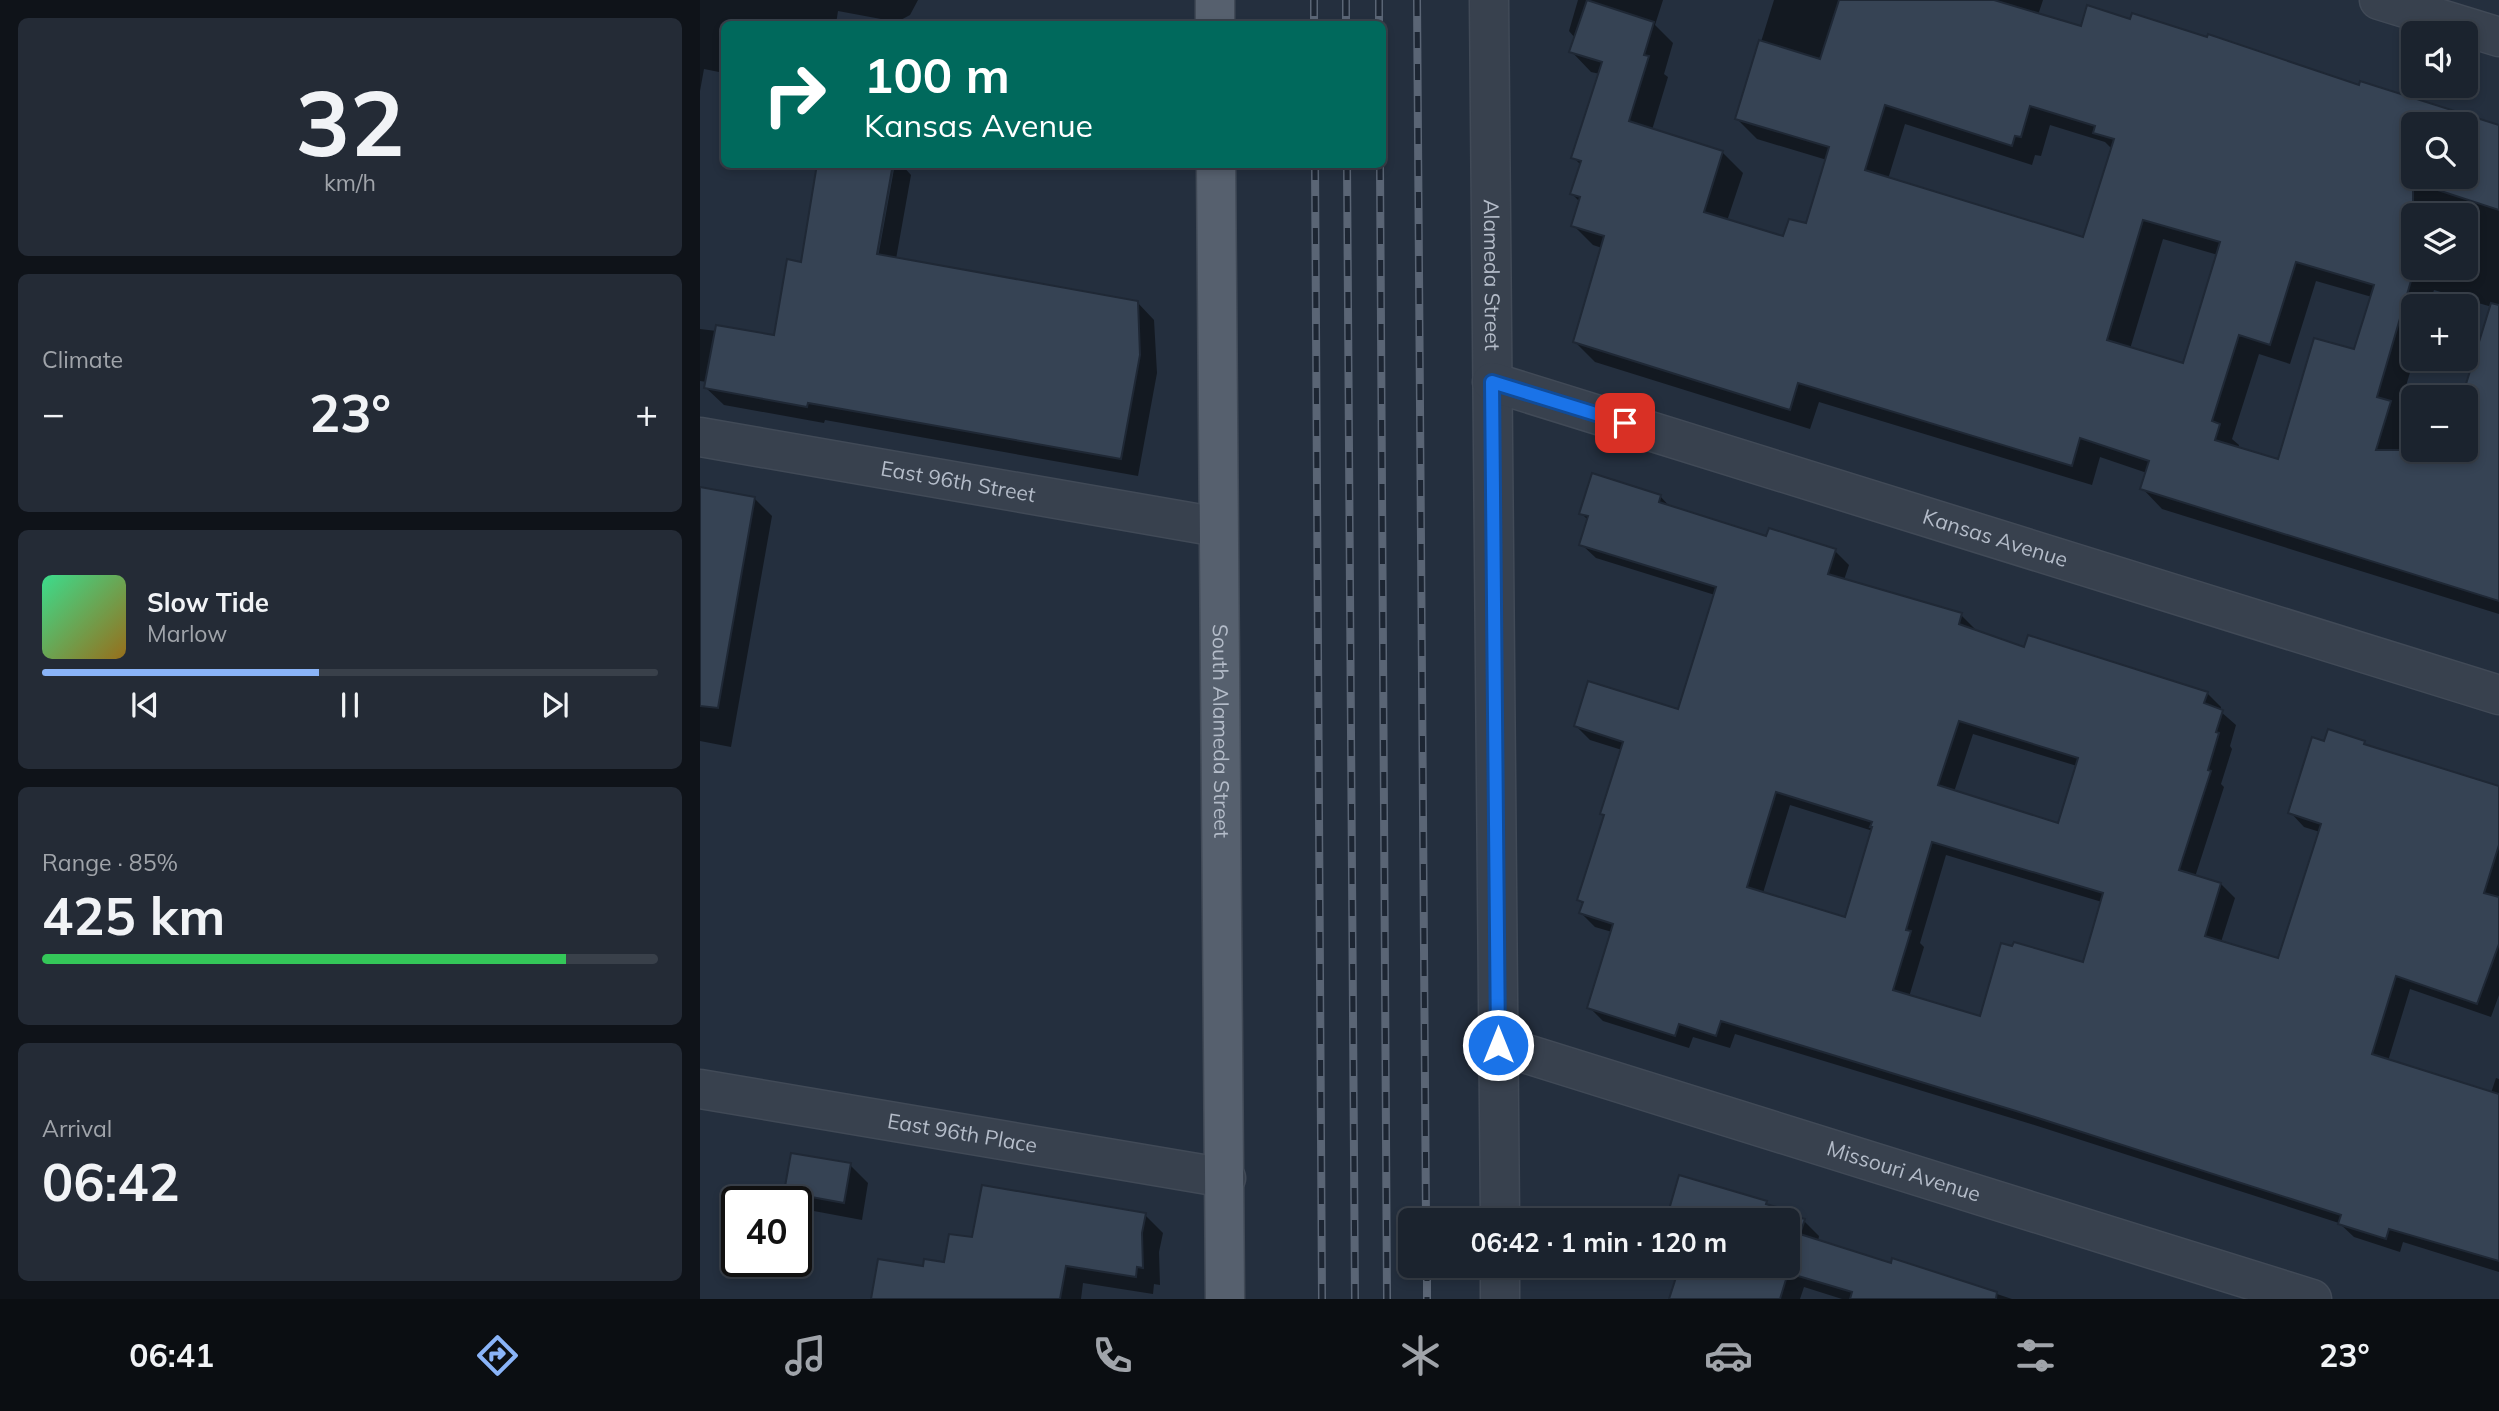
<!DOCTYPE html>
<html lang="en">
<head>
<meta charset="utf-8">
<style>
  :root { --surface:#1b232e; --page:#242b36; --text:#f1f3f6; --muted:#a0a4aa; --line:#39404a; --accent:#8ab4f8 }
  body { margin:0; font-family:Mulish,sans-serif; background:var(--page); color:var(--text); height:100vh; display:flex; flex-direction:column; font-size:26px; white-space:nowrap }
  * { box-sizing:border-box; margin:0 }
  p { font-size:23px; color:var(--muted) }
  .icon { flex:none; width:38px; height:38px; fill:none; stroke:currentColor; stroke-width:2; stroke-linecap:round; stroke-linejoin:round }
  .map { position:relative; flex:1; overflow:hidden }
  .panel { display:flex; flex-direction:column; gap:18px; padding:18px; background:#0f1319; width:700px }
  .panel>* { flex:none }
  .guide { position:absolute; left:21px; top:21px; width:665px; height:147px; border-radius:10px; box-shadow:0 4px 10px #0003,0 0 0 2px var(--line); background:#00695c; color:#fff; overflow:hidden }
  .tools { position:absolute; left:1701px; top:21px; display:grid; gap:14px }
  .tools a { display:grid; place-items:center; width:77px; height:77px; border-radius:10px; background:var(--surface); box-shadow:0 4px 10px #0003,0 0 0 2px var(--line); font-size:35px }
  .speed { position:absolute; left:21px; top:1186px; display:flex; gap:14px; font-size:35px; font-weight:700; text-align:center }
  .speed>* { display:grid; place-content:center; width:91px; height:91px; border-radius:50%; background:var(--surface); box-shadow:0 4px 10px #0003,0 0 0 2px var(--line); line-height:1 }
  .speed .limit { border:4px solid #111; border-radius:10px; background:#fff; color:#111 }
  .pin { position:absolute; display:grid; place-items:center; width:60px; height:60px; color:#fff; margin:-30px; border-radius:14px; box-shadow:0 4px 10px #0006 }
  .me { position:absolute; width:77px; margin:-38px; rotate:0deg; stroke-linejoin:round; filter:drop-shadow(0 0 5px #0008) }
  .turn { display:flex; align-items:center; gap:24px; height:147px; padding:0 28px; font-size:32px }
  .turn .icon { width:91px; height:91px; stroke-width:2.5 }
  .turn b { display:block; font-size:49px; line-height:60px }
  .big { font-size:52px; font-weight:700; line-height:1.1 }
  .panel .card { flex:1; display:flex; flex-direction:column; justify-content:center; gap:10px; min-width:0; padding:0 24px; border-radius:10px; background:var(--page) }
  .panel .dial { align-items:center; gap:0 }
  .dial b { font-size:91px; line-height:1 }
  .song { display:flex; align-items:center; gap:21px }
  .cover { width:84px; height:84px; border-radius:10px; background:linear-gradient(135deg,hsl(150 70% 55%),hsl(40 70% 35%)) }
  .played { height:7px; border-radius:4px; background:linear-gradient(90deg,var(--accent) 45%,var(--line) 45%) }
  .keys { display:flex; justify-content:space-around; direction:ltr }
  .heat { display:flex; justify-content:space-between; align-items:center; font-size:38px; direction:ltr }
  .charge { height:10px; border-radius:5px; background:linear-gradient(90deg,#34c759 85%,var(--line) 0) }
  .trip { position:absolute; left:698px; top:1208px; width:402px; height:70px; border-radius:10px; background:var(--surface); box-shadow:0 4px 10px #0003,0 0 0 2px var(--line); font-weight:700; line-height:70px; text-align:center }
  .tab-bar { display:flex; height:112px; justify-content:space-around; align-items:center; background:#0b0e12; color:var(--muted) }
  .tab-bar .icon { width:49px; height:49px }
  .tab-bar .current { color:var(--accent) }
  .tab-bar b { font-size:32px; color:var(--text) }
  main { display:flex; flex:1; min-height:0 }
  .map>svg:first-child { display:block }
  .shadow { fill:#0007; fill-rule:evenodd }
  .building { fill:#364354; stroke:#1f2835; stroke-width:2; fill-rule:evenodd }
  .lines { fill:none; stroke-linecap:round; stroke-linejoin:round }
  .minor-casing { stroke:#414a57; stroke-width:41 }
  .major-casing { stroke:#414a57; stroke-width:41 }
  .minor { stroke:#38414e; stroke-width:38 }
  .major { stroke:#56606e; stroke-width:38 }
  .rail-casing { stroke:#5a6575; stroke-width:8 }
  .rail { stroke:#1d2633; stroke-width:5; stroke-dasharray:16; stroke-linecap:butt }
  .route-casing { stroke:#114b97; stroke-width:18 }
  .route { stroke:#1a73e8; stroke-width:12 }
  .labels { text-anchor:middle; stroke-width:7; stroke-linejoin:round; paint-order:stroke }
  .street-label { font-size:21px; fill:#b4bcc9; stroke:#1d2633 }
</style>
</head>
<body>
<main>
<section class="panel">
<div class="card dial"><b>32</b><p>km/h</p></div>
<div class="card"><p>Climate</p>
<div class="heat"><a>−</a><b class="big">23°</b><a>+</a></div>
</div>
<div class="card">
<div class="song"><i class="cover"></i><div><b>Slow Tide</b><p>Marlow</p></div></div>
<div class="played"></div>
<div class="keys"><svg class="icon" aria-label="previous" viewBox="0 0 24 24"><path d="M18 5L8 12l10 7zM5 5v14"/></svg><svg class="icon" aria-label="pause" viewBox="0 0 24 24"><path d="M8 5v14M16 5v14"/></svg><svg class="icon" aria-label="next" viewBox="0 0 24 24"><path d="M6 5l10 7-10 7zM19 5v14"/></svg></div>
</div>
<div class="card"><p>Range · 85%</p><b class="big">425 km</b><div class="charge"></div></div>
<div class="card"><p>Arrival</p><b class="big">06:42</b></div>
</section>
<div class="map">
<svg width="1799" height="1299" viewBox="0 0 1799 1299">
  <rect width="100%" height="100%" fill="#242f3e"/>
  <path class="shadow" d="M 0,0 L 218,0 L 210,15 L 197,22 L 138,11 L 136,24 L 114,24 L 85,19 L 84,24 L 24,24 L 24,73 L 4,69 L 0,91 Z
    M 878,0 L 963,0 L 955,25 L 973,43 L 964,74 L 968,77 L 952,130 L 1023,153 L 1043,173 L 1027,221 L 1084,238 L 1107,225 L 1127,160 L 1057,139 L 1037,119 L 1074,0 L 1343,0 L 1338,15 L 1382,28 L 1660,87 L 1799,130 L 1799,614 L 1462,509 L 1442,488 L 1447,473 L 1400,457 L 1392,485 L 1119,402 L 1110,429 L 895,362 L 875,342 L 902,248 L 893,245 L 873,225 L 880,202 L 872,194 L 881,165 L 873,157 L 900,74 L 891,72 L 871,51 L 875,38 L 869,31 ZM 1205,124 L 1332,165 L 1335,155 L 1341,156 L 1350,125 L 1405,142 L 1413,150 L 1384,239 L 1188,179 ZM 1713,124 L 1766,124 L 1766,177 L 1713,177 ZM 1713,215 L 1766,215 L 1766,268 L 1713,268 ZM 1463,239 L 1518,255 L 1484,365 L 1430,349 ZM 1616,281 L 1672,297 L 1656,351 L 1579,461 L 1538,449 L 1539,445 L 1532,439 L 1559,354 L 1590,364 ZM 1734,290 L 1792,307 L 1764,397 L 1766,397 L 1766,450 L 1713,450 L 1713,411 L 1700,406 L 1714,359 L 1713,306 L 1729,306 Z
    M 119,164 L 201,164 L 211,175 L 196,259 L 437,302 L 454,320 L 457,373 L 438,476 L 125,420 L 124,423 L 24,405 L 6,388 L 7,382 L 0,381 L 0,329 L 75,338 L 102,264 ZM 190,169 L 194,169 L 177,263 L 174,262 Z
    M 0,489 L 54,498 L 72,516 L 31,747 L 0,741 Z
    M 960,496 L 972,509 L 1067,538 L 1135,551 L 1149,565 L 1144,580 L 1261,615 L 1275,629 L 1274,631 L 1325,649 L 1507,693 L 1521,707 L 1520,711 L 1536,725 L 1530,746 L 1532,749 L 1521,784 L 1524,787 L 1495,877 L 1521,884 L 1535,898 L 1521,942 L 1580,960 L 1620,832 L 1604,827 L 1590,812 L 1625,743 L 1664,743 L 1669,748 L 1799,786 L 1799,995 L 1791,1017 L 1710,989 L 1688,1061 L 1791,1093 L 1796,1078 L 1799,1079 L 1799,1272 L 1703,1242 L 1700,1252 L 1654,1237 L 1639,1223 L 1331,1124 L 1035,1034 L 1030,1048 L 993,1037 L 989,1048 L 903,1021 L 889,1007 L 912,932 L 895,927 L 881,913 L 884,905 L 879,900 L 905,817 L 902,814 L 922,750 L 890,740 L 876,726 L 979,711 L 1015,595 L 896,558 L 881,544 L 889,521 L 881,513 ZM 1273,734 L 1377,766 L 1359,825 L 1254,792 ZM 1090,805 L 1173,831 L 1147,919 L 1063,893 ZM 1246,855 L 1402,902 L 1384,964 L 1281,1019 L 1209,997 L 1224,947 L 1220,943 Z
    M 150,1165 L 168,1183 L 162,1220 L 103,1209 L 86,1192 Z
    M 1066,1203 L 1070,1207 L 1092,1213 L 1104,1221 L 1119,1236 L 1118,1241 L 1192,1265 L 1194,1260 L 1312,1299 L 1142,1299 L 1104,1287 L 1100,1299 L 971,1299 L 1088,1265 L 1088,1220 L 968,1220 Z
    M 445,1215 L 463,1233 L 459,1252 L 460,1285 L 454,1284 L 453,1294 L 383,1283 L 381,1299 L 172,1299 L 224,1268 L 245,1264 L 274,1239 Z"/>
  <path class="building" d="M 887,0 L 954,22 L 944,55 L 949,56 L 929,121 L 1023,151 L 1004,212 L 1083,236 L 1089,219 L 1106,223 L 1129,147 L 1035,119 L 1059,40 L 1120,59 L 1139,0 L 1294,0 L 1381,26 L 1387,5 L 1430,19 L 1432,13 L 1507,37 L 1508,34 L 1659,85 L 1660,81 L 1799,125 L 1799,210 L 1713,182 L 1713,274 L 1677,397 L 1691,401 L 1676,450 L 1766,450 L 1766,397 L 1762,397 L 1791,303 L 1799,305 L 1799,601 L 1440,489 L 1449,461 L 1380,438 L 1372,466 L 1098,383 L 1090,410 L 873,342 L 904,236 L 871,226 L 880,197 L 870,194 L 881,161 L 871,158 L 902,62 L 869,52 ZM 1185,105 L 1312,146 L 1315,136 L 1321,137 L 1330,106 L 1395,126 L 1393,133 L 1414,139 L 1383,237 L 1165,170 ZM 1713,124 L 1766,124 L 1766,177 L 1713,177 ZM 1443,220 L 1520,242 L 1483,363 L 1407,340 ZM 1596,262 L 1674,285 L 1654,349 L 1614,338 L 1578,459 L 1515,440 L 1520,424 L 1512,421 L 1539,335 L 1570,345 Z
    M 117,164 L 193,164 L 177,254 L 438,301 L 440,355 L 421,459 L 108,403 L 107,407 L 4,388 L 16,325 L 74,335 L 87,259 L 101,262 Z
    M 892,473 L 961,495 L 959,502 L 1066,536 L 1069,528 L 1136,549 L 1128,574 L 1262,613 L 1259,624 L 1324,647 L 1328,635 L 1508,692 L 1504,703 L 1523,710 L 1516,732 L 1519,733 L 1508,770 L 1511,771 L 1479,870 L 1521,883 L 1505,936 L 1578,958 L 1621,824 L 1588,813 L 1612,737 L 1624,741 L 1628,729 L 1665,741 L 1664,744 L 1799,786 L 1799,845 L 1784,893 L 1799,897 L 1799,944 L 1777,1004 L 1696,976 L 1672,1054 L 1799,1094 L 1799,1261 L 1689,1229 L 1686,1239 L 1638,1224 L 1641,1215 L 1316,1111 L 1021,1021 L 1016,1036 L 979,1024 L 975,1036 L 887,1008 L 913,924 L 879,913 L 883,902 L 877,900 L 904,815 L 900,814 L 923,742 L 874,726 L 888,681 L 978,709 L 1016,587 L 879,545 L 888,516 L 879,514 ZM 1259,721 L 1378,758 L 1358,823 L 1238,785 ZM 1076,792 L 1172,822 L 1170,827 L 1172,827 L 1145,917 L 1047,887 ZM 1232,842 L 1403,893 L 1383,962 L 1314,942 L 1312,946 L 1301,943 L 1280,1016 L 1193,990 L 1211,931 L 1206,930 Z
    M 0,487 L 55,497 L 18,708 L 0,706 Z
    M 91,1153 L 151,1163 L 144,1203 L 84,1192 Z
    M 979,1175 L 1067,1201 L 1066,1204 L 1093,1212 L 1093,1216 L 1105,1219 L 1100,1234 L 1191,1263 L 1192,1258 L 1297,1292 L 1296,1299 L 1150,1299 L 1152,1292 L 1088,1273 L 1080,1299 L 969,1299 L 980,1265 L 1088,1265 L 1088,1220 L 966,1220 Z
    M 282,1185 L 446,1213 L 442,1233 L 443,1268 L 437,1267 L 436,1277 L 366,1266 L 360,1299 L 171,1299 L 178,1259 L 223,1266 L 224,1259 L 244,1262 L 249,1234 L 272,1237 Z"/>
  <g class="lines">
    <defs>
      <g id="minor">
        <path id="s1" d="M 789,0 L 800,1220"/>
        <path d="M 1679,0 L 1799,37"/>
        <path id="s2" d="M 792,382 L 1799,695"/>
        <path id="s3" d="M 0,437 L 518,527"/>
        <path id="s4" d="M 798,1045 L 1612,1299"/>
        <path id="s5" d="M 0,1089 L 526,1178"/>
        <path d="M 800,1265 L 800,1299"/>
      </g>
      <g id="major">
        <path d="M 515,0 L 515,24"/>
        <path id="s6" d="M 516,164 L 525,1299"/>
      </g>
    </defs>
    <use href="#minor" class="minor-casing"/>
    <use href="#major" class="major-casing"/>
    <use href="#minor" class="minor"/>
    <use href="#major" class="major"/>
    <defs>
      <path id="rail" d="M 614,0 L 614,24
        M 646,0 L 646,24
        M 679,0 L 679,24
        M 717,0 L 726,1220
        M 615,164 L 622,1299
        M 647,164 L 655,1299
        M 680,164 L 687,1299
        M 727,1265 L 727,1299"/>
    </defs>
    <use href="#rail" class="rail-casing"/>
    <use href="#rail" class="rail"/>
  </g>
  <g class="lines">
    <defs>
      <path id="route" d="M 798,1045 L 792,382 L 925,423"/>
    </defs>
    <use href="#route" class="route-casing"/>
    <use href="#route" class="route"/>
  </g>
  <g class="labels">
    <g class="street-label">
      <text dy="7" stroke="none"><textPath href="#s1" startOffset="275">Alameda Street</textPath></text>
      <text dy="7" stroke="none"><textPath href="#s3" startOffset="262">East 96th Street</textPath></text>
      <text dy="7" stroke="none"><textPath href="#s2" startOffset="527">Kansas Avenue</textPath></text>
      <text dy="7" stroke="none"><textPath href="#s6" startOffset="567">South Alameda Street</textPath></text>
      <text dy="7" stroke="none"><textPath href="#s5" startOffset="266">East 96th Place</textPath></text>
      <text dy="7" stroke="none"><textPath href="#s4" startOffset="425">Missouri Avenue</textPath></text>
    </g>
  </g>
</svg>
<div class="tools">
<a><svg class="icon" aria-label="sound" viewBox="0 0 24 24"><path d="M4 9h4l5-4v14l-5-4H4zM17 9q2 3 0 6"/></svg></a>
<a><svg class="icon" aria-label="search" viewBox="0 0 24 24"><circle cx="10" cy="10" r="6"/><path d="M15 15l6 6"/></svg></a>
<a><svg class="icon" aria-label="layers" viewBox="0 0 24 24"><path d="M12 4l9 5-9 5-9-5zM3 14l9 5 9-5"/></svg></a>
<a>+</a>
<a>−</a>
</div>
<div class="speed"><div class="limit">40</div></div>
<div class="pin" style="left:925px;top:423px;background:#d93025"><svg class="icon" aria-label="arrive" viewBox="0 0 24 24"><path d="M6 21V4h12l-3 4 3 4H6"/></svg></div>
<svg class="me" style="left:798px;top:1045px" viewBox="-20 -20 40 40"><circle r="17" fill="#1a73e8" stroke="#fff" stroke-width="3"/><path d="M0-11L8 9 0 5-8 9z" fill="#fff"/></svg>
<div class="trip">06:42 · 1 min · 120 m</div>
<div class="guide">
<div class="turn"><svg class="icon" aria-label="right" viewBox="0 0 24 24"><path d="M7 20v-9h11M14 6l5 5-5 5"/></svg><div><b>100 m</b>Kansas Avenue</div></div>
</div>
</div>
</main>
<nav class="tab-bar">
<b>06:41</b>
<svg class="icon current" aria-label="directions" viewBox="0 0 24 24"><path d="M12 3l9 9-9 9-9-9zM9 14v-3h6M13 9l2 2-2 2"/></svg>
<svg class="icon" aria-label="music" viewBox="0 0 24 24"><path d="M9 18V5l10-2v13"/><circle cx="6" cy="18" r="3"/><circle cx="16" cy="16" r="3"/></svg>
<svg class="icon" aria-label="phone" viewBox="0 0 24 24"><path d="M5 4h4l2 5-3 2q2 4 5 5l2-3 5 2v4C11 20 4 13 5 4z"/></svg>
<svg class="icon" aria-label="climate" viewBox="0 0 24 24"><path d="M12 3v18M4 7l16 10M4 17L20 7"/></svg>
<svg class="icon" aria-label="car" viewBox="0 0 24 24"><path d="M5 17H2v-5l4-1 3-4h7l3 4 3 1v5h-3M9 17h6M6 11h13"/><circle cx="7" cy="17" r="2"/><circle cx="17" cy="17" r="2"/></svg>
<svg class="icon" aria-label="filters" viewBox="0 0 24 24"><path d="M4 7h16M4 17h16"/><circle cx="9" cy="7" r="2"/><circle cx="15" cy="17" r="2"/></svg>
<b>23°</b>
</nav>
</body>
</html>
